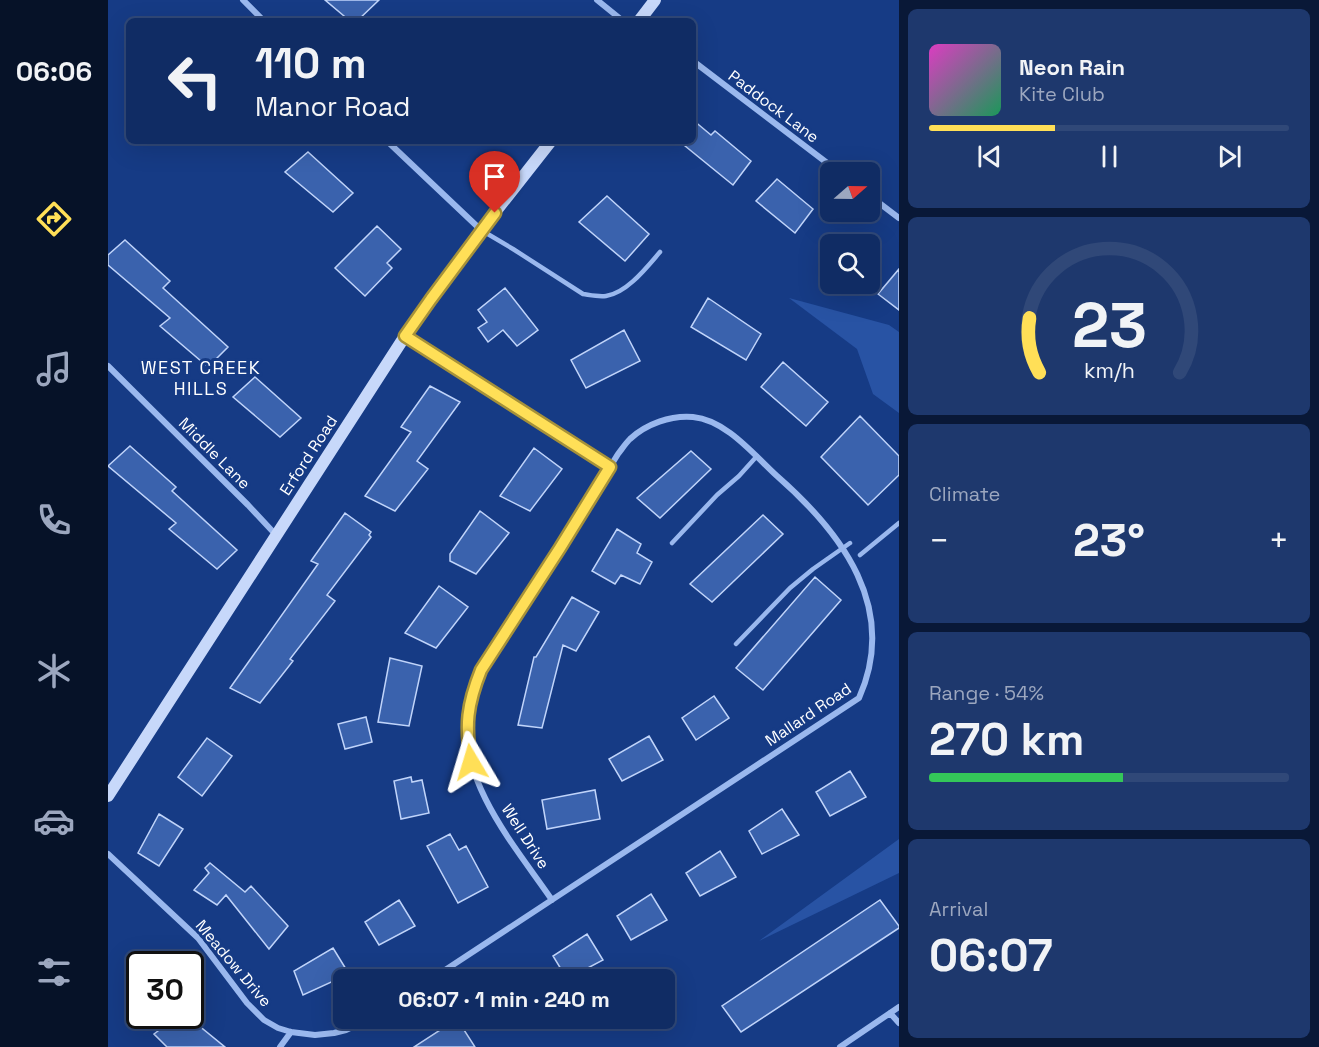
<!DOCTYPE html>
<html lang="en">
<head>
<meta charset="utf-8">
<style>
  :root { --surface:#102c64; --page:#1e386d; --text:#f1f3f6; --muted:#9ca7bf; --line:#304878; --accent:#ffdf57 }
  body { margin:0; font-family:"Space Grotesk",sans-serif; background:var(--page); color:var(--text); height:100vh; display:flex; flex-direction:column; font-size:22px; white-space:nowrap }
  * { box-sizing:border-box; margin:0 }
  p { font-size:20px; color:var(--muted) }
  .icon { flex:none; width:33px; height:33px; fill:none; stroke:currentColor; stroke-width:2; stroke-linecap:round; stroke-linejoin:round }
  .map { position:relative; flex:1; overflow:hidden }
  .drawer { display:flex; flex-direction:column; gap:9px; padding:9px; background:#091837; width:420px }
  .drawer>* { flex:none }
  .top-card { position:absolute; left:18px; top:18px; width:570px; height:126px; border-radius:9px; box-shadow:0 6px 24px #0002,0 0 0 2px var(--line); background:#102c64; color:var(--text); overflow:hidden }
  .needle { width:39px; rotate:70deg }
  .fabs { position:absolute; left:712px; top:162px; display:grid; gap:12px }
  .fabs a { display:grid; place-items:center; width:60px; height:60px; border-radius:9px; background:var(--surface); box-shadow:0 6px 24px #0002,0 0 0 2px var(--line); font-size:30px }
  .speed { position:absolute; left:18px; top:951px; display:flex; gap:12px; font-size:30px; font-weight:700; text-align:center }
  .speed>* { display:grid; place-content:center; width:78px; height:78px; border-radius:50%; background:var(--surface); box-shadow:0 6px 24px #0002,0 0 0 2px var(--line); line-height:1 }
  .speed .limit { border:3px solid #111; border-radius:9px; background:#fff; color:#111 }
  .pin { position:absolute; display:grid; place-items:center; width:51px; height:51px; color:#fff; margin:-62px -26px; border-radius:50% 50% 50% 0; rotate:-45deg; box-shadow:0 0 6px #0007 }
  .pin .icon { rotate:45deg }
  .me { position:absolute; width:66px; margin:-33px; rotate:353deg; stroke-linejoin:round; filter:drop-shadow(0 0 4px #0008) }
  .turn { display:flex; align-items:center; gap:21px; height:126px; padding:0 30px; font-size:27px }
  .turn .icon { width:78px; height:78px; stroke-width:2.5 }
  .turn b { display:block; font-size:42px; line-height:51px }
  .big { font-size:45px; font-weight:600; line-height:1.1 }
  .drawer .tile { flex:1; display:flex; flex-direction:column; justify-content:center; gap:9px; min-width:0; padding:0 21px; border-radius:9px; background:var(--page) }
  .drawer .dial { align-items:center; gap:0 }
  .dial svg { height:156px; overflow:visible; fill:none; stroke:var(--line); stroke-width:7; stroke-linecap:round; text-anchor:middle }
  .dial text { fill:var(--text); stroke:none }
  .song { display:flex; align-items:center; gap:18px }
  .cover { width:72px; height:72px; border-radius:9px; background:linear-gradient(135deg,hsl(310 70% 55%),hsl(150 70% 35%)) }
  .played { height:6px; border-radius:3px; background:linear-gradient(90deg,var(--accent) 35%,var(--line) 35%) }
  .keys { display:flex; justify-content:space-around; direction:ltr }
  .heat { display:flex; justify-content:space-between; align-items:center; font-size:33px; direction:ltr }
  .charge { height:9px; border-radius:4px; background:linear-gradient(90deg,#34c759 54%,var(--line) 0) }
  .trip { position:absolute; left:225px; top:969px; width:342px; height:60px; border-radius:9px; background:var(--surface); box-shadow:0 6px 24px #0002,0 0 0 2px var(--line); font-weight:600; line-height:60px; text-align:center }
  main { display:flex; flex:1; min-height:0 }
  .tabs { display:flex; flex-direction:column; width:108px; justify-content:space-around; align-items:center; background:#061228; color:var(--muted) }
  .tabs .icon { width:42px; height:42px }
  .tabs .on { color:var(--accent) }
  .tabs b { font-size:27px; color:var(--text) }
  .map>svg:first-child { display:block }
  .green { fill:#2853a4 }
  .building { fill:#3a62ad; stroke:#c0d4fa; stroke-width:1.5 }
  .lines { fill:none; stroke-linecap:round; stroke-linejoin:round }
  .lane { stroke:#9ab8ee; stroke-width:4.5 }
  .street { stroke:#9ab8ee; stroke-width:6 }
  .secondary { stroke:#c7d8fa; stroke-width:12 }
  .route-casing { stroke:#a69139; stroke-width:15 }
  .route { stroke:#ffdf57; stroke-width:10 }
  .labels { text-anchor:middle; stroke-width:6; stroke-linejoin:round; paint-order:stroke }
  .street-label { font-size:16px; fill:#fff; stroke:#163b85 }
  .neighbourhood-label { font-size:18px; letter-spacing:1.5px; fill:#fff; stroke:#163b85 }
</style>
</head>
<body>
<main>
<nav class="tabs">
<b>06:06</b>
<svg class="icon on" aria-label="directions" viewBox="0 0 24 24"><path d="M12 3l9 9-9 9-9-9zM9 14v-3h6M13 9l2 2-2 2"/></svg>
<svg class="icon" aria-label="music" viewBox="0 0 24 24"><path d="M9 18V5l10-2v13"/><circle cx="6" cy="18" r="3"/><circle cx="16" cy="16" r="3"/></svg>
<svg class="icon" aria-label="phone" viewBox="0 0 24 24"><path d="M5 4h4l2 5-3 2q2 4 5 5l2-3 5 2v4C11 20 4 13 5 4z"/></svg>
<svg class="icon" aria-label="climate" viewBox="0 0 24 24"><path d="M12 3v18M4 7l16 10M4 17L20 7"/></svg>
<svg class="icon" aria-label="car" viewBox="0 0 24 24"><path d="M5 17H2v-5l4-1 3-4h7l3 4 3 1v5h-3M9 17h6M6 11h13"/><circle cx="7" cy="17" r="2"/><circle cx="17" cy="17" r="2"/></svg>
<svg class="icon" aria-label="filters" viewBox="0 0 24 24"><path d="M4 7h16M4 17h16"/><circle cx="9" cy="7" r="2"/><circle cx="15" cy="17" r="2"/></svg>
</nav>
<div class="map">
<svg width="791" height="1047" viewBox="0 0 791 1047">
  <rect width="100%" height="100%" fill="#163b85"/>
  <path class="green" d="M 681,298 L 781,325 L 791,332 L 791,413 L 765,394 L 749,349 Z
    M 791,839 L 791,873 L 651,941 Z"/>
  <path class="building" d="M 217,0 L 271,0 L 249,21 L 242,21 Z
    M 585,120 L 603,135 L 607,131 L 643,161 L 625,185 L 571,141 L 585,141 Z
    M 200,152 L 245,193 L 225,212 L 177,172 Z
    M 669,179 L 705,209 L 687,233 L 648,201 Z
    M 499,196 L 541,234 L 517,261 L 471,222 Z
    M 269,226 L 293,249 L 279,263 L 284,268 L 257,296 L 227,268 Z
    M 17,240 L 62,281 L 55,288 L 120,347 L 100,367 L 52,326 L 62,318 L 0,265 L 0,255 Z
    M 791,269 L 791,310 L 770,294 Z
    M 397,288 L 430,330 L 409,346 L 395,330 L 380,342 L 370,328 L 379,322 L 370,310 Z
    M 600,298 L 653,334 L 638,360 L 583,327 Z
    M 516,330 L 532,361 L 478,388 L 463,360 Z
    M 675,362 L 720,402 L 698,426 L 653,387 Z
    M 147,377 L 193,418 L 172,437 L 125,397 Z
    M 322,386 L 352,402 L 309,461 L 320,469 L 287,511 L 257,496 L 303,432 L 293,427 Z
    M 752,416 L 791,456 L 791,475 L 760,505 L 713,457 Z
    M 22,446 L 68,487 L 64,491 L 129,550 L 109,569 L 61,529 L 68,523 L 0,466 Z
    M 426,448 L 454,469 L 422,511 L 392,496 Z
    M 583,451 L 603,469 L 552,518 L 529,498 Z
    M 372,511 L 401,533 L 368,574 L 342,561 L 342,554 Z
    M 237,513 L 263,532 L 261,535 L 263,537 L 219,595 L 227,601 L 182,659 L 185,661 L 152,703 L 122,688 L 210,564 L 203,561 Z
    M 655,515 L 675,534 L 604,602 L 582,584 Z
    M 509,529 L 533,544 L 529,553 L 544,562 L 532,584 L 513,575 L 507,584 L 484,571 Z
    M 707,577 L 733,600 L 655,690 L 628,668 Z
    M 331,586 L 360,607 L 328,648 L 297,633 Z
    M 464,597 L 491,612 L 468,651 L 455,645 L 434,728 L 410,725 L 426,657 L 428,657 Z
    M 282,658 L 314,666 L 301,726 L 270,722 Z
    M 606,696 L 621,718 L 588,740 L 574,718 Z
    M 258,717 L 264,742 L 237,749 L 230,724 Z
    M 541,736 L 555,760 L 514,781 L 501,759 Z
    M 99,738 L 124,756 L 94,796 L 70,777 Z
    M 742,771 L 758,797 L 722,816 L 708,792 Z
    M 303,777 L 304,782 L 314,780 L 321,813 L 293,819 L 286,781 Z
    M 487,790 L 492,819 L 439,829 L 434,800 Z
    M 674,809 L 691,835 L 654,854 L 641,831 Z
    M 51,814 L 75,829 L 51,866 L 30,853 Z
    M 342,834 L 351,850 L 358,846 L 380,887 L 350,903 L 319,846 Z
    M 612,851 L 628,877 L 592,896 L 578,873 Z
    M 102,863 L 137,892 L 143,886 L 180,926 L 161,949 L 118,895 L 109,905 L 86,890 L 101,873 L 97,868 Z
    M 543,894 L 559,920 L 523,940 L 509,916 Z
    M 291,900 L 307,926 L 271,945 L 257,922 Z
    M 772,900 L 791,926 L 791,928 L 633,1032 L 614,1006 Z
    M 479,934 L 495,960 L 459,979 L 445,956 Z
    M 225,948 L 241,974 L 195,995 L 186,971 Z
    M 70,1016 L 79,1016 L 117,1047 L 59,1047 L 46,1034 Z
    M 349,1019 L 367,1047 L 306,1047 Z"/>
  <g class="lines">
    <path class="lane" d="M 373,230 L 405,249 L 475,294 C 482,295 490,297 498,296 C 519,293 539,267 552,252
      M 564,543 L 609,495 L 631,476 L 649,456
      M 752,555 L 791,523
      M 628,644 L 682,588 L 705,569 L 742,543"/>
    <path class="street" d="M 135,0 L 156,21
      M 489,0 L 515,21
      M 585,61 L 731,172
      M 279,141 L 373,230
      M 762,196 L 791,218
      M 297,336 L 502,467
      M 0,366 L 140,505 L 168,535
      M 0,854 L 90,938 L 139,1003 L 156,1020 L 170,1028 L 183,1032 L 207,1035 L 226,1033 L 238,1030 L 263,1018
      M 322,980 L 751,698 C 791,608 734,533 669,476 C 646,455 618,420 585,417 C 563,415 538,424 522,439 C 517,444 514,449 510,454 L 452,548 L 373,670 C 367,685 361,699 359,715 C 352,784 407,846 444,900
      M 782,1013 L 791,1023
      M 172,1047 L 183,1032
      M 732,1047 L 791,1007"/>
    <path class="secondary" d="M 531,21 L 547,0
      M 0,796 L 297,336 L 373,230 L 443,141"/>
  </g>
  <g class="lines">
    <defs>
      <path id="route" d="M 363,762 C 357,725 359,705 373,670 L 452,548 L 502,467 L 297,336 L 323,299 L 387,213"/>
    </defs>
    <use href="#route" class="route-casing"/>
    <use href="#route" class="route"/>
  </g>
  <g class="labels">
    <g class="street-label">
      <text transform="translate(666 106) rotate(37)" y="6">Paddock Lane</text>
      <text transform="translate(107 453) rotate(45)" y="6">Middle Lane</text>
      <text transform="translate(200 455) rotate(-57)" y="6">Erford Road</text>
      <text transform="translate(700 714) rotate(-34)" y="6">Mallard Road</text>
      <text transform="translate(418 836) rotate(57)" y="6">Well Drive</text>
      <text transform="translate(126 963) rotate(50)" y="6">Meadow Drive</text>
    </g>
    <g class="neighbourhood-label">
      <text x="93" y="374">WEST CREEK<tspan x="93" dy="21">HILLS</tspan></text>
    </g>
  </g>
</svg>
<div class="fabs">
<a><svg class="needle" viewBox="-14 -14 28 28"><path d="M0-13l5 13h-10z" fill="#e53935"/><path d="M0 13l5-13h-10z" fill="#9ca7bf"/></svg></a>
<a><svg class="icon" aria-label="search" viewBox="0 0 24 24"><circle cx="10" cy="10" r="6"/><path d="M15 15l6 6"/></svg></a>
</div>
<div class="speed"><div class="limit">30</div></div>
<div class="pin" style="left:387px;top:213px;background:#d93025"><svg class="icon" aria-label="arrive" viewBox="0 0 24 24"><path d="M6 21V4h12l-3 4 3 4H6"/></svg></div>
<svg class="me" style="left:363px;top:762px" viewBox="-20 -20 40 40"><path d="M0-17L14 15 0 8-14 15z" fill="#ffdf57" stroke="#fff" stroke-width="4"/></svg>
<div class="trip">06:07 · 1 min · 240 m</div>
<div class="top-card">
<div class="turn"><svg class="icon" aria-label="left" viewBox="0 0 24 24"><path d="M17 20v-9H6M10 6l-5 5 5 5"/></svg><div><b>110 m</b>Manor Road</div></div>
</div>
</div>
<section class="drawer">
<div class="tile">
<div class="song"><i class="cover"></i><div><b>Neon Rain</b><p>Kite Club</p></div></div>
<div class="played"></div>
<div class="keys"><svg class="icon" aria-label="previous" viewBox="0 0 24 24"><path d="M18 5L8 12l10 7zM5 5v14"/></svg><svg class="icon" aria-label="pause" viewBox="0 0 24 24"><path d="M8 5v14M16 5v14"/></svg><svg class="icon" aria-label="next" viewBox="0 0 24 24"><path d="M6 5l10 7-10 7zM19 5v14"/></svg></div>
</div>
<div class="tile dial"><svg viewBox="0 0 100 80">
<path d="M14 69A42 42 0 1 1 86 69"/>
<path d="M14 69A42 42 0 0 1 9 41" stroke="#ffdf57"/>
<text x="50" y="56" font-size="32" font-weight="700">23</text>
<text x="50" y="72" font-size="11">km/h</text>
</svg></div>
<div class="tile"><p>Climate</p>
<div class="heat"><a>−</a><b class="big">23°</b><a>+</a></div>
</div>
<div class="tile"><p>Range · 54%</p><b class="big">270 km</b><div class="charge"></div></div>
<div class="tile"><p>Arrival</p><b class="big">06:07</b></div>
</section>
</main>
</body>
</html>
